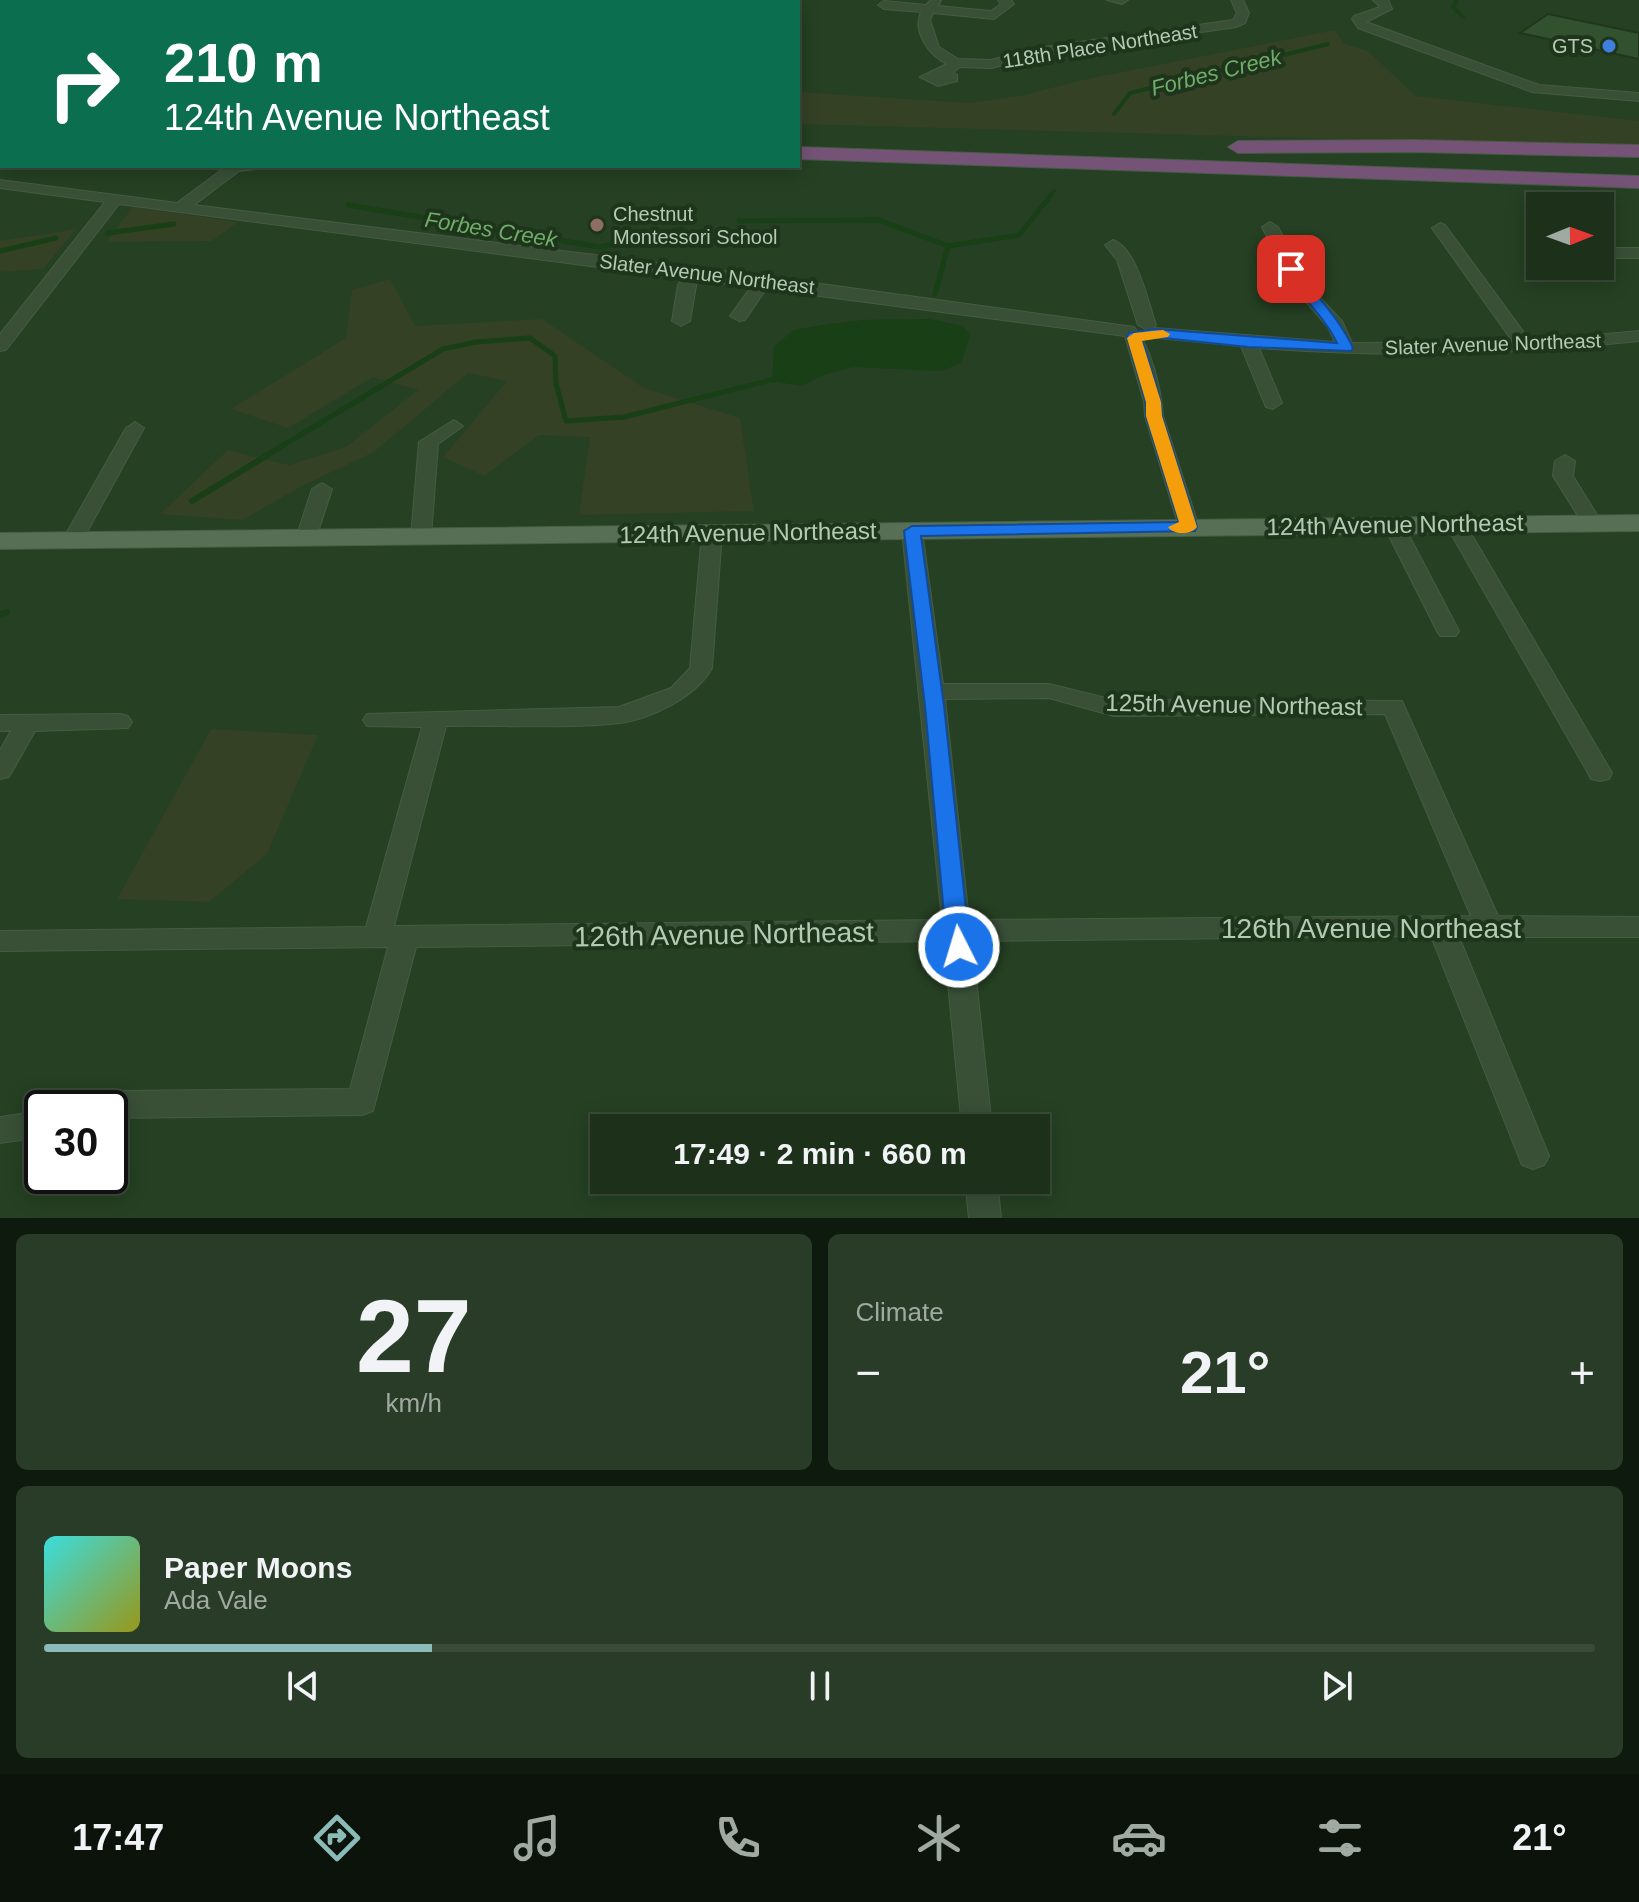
<!DOCTYPE html>
<html lang="en">
<head>
<meta charset="utf-8">
<style>
  :root { --surface:#1c301a; --page:#293c27; --text:#f1f3f6; --muted:#a0a9a2; --line:#3a4b39; --accent:#8bbbb9 }
  body { margin:0; font-family:Arial,sans-serif; background:var(--page); color:var(--text); height:100vh; display:flex; flex-direction:column; font-size:30px; white-space:nowrap }
  * { box-sizing:border-box; margin:0 }
  p { font-size:26px; color:var(--muted) }
  .icon { flex:none; width:44px; height:44px; fill:none; stroke:currentColor; stroke-width:2; stroke-linecap:round; stroke-linejoin:round }
  .map { position:relative; height:1218px; overflow:hidden }
  .drawer { display:flex; flex-direction:column; gap:16px; padding:16px; background:#0f1a0e; flex:1 }
  .drawer>* { flex:none }
  .guide { position:absolute; left:0px; top:0px; width:800px; height:168px; box-shadow:0 4px 20px #0003,0 0 0 2px var(--line); background:#0b6e4f; color:#fff; overflow:hidden }
  .needle { width:52px; rotate:89deg }
  .tools { position:absolute; left:1526px; top:192px; display:grid; gap:16px }
  .tools a { display:grid; place-items:center; width:88px; height:88px; border-radius:0px; background:var(--surface); box-shadow:0 4px 20px #0003,0 0 0 2px var(--line); font-size:40px }
  .speed { position:absolute; left:24px; top:1090px; display:flex; gap:16px; font-size:40px; font-weight:700; text-align:center }
  .speed>* { display:grid; place-content:center; width:104px; height:104px; border-radius:50%; background:var(--surface); box-shadow:0 4px 20px #0003,0 0 0 2px var(--line); line-height:1 }
  .speed .limit { border:4px solid #111; border-radius:12px; background:#fff; color:#111 }
  .pin { position:absolute; display:grid; place-items:center; width:68px; height:68px; color:#fff; margin:-34px; border-radius:16px; box-shadow:0 4px 12px #0006 }
  .me { position:absolute; width:88px; margin:-44px; rotate:355deg; stroke-linejoin:round; filter:drop-shadow(0 0 6px #0008) }
  .turn { display:flex; align-items:center; gap:28px; height:168px; padding:0 32px; font-size:36px }
  .turn .icon { width:104px; height:104px; stroke-width:2.5 }
  .turn b { display:block; font-size:56px; line-height:68px }
  .big { font-size:60px; font-weight:700; line-height:1.1 }
  .drawer .card { flex:1; display:flex; flex-direction:column; justify-content:center; gap:12px; min-width:0; padding:0 28px; border-radius:12px; background:var(--page) }
  .drawer .dial { align-items:center; gap:0 }
  .dial b { font-size:104px; line-height:1 }
  .song { display:flex; align-items:center; gap:24px }
  .cover { width:96px; height:96px; border-radius:12px; background:linear-gradient(135deg,hsl(180 70% 55%),hsl(60 70% 35%)) }
  .played { height:8px; border-radius:4px; background:linear-gradient(90deg,var(--accent) 25%,var(--line) 25%) }
  .keys { display:flex; justify-content:space-around; direction:ltr }
  .heat { display:flex; justify-content:space-between; align-items:center; font-size:44px; direction:ltr }
  .drawer .tiles { flex:1; display:grid; gap:16px; grid-template-columns:1fr 1fr }
  .card:last-child { grid-column:span 2 }
  .trip { position:absolute; left:590px; top:1114px; width:460px; height:80px; border-radius:0px; background:var(--surface); box-shadow:0 4px 20px #0003,0 0 0 2px var(--line); font-weight:700; line-height:80px; text-align:center }
  .menu { display:flex; height:128px; justify-content:space-around; align-items:center; background:#0b130a; color:var(--muted) }
  .menu .icon { width:56px; height:56px }
  .menu .current { color:var(--accent) }
  .menu b { font-size:36px; color:var(--text) }
  .map>svg:first-child { display:block }
  .green { fill:#344125 }
  .water { fill:#183f15 }
  .lines { fill:none; stroke-linecap:round; stroke-linejoin:round }
  .stream-far2 { stroke:#183f15; stroke-width:4 }
  .stream-far1 { stroke:#183f15; stroke-width:5 }
  .stream { stroke:#183f15; stroke-width:6 }
  .building { fill:#32522f; stroke:#20371e; stroke-width:2 }
  .minor-casing { stroke:#455c43; stroke-width:2 }
  .major-casing { stroke:#455c43; stroke-width:2 }
  .highway-casing { stroke:#445b42; stroke-width:2 }
  .minor { fill:#395037; fill-rule:evenodd }
  .major { fill:#577055; fill-rule:evenodd }
  .highway { fill:#755377; fill-rule:evenodd }
  .route { fill:#1a73e8; stroke:#114b97; stroke-width:2 }
  .slow { fill:#f59e0b }
  .shop-dot { fill:#3f7fe0; stroke:#1e351c; stroke-width:3 }
  .education-dot { fill:#8d6e63; stroke:#1e351c; stroke-width:3 }
  .labels { text-anchor:middle; stroke-width:8; stroke-linejoin:round; paint-order:stroke }
  .far-street-label { font-size:20px; fill:#b4cbb3; stroke:#1e351c }
  .far-poi-label { font-size:20px; fill:#b4cbb3; stroke:#1e351c; text-anchor:end }
  .far-water-label { font-size:22px; font-style:italic; fill:#70ac6a; stroke:#1e351c }
  .street-label { font-size:24px; fill:#b4cbb3; stroke:#1e351c }
  .near-street-label { font-size:28px; fill:#b4cbb3; stroke:#1e351c }
</style>
</head>
<body>
<div class="map">
<svg width="1639" height="1218" viewBox="0 0 1639 1218">
  <rect width="100%" height="100%" fill="#254023"/>
  <path class="green" d="M 1335,30 L 1345,44 L 1368,51 L 1416,96 L 1639,121 L 1639,147 L 798,124 L 798,92 L 969,103 L 1020,96 L 1087,79 Z
    M 133,207 L 238,222 L 212,241 L 106,242 Z
    M 76,229 L 43,269 L 0,272 L 0,241 Z
    M 390,279 L 415,326 L 542,319 L 644,388 L 740,418 L 754,511 L 579,515 L 590,437 L 539,435 L 484,476 L 443,457 L 507,381 L 468,373 L 374,452 L 304,485 L 242,520 L 160,514 L 228,450 L 289,465 L 346,447 L 418,390 L 373,377 L 288,428 L 231,409 L 346,338 L 352,290 Z
    M 211,729 L 318,735 L 267,854 L 209,902 L 117,899 Z"/>
  <path class="water" d="M 929,319 L 963,326 L 970,335 L 961,363 L 941,371 L 853,367 L 823,375 L 802,386 L 772,381 L 774,346 L 794,330 L 823,325 L 864,320 Z"/>
  <g class="lines">
    <path class="stream-far2" d="M 1457,0 L 1453,7 L 1463,17
      M 1114,114 L 1130,93 L 1328,44
      M 1046,201 L 1054,191"/>
    <path class="stream-far1" d="M 348,205 L 600,247 L 682,229
      M 739,221 L 879,220 L 948,246 L 1019,235 L 1048,199
      M 108,233 L 174,224
      M 0,251 L 56,238
      M 935,294 L 948,246
      M 262,458 L 443,349 L 476,342 L 530,338 L 555,356 L 556,384 L 566,421 L 624,417 L 779,378"/>
    <path class="stream" d="M 192,501 L 266,456
      M 0,615 L 7,612"/>
  </g>
  <path class="building" d="M 1548,14 L 1639,33 L 1639,59 L 1520,33 Z"/>
  <g class="lines">
    <defs>
      <path id="minor" d="M 0,0 L 14,0 L 2,2 L 0,6 Z
        M 254,0 L 266,0 L 253,2 Z
        M 366,0 L 397,0 L 395,2 Z
        M 684,0 L 699,0 L 701,2 L 686,2 Z
        M 931,0 L 941,0 L 938,6 L 991,11 L 1001,4 L 998,0 L 1011,0 L 1014,4 L 994,19 L 933,13 L 930,20 L 939,47 L 958,59 L 991,60 L 1037,48 L 1233,20 L 1237,13 L 1231,0 L 1243,0 L 1249,13 L 1245,23 L 1236,27 L 1038,56 L 991,68 L 960,67 L 953,72 L 957,75 L 957,81 L 938,86 L 920,77 L 947,64 C 929,56 912,31 921,12 L 884,9 L 878,5 L 884,1 L 926,5 Z
        M 1107,0 L 1128,0 L 1122,4 Z
        M 1373,0 L 1388,0 L 1392,9 L 1366,22 L 1539,85 L 1639,93 L 1639,101 L 1532,92 L 1358,28 L 1352,19 L 1354,16 L 1380,7 Z
        M 0,29 L 2,30 L 2,38 L 0,37 Z
        M 227,166 L 259,166 L 257,169 L 239,171 L 194,205 L 763,276 L 1134,327 C 1151,347 1161,388 1163,416 L 1199,527 L 1189,533 L 1179,527 L 1145,416 L 1144,402 L 1125,336 L 766,289 L 745,320 L 739,321 L 730,316 L 751,287 L 697,280 L 690,321 L 681,326 L 672,321 L 678,285 L 682,278 L 119,204 L 6,350 L 0,351 L 0,334 L 105,202 L 0,188 L 0,180 L 177,203 Z
        M 1270,222 L 1278,227 L 1308,285 L 1342,321 L 1352,343 L 1513,342 L 1432,228 L 1440,223 L 1445,225 L 1530,341 L 1639,331 L 1639,341 C 1512,355 1386,358 1259,348 L 1282,403 L 1273,409 L 1266,407 L 1241,346 L 1148,337 L 1147,330 L 1138,325 L 1117,260 L 1105,245 L 1113,240 C 1137,248 1148,302 1156,325 L 1154,328 L 1335,342 L 1328,327 L 1293,287 L 1262,227 Z
        M 1600,248 L 1639,248 L 1639,258 L 1600,258 Z
        M 454,420 L 463,426 L 438,444 L 431,537 L 421,543 L 414,541 L 411,537 L 419,442 Z
        M 135,422 L 144,428 L 82,541 L 72,547 L 65,545 L 62,541 L 126,428 Z
        M 1565,455 L 1575,461 L 1573,476 L 1602,523 L 1599,527 L 1585,527 L 1553,476 L 1555,461 Z
        M 322,483 L 332,489 L 316,538 L 313,542 L 299,542 L 296,538 L 312,489 Z
        M 1456,519 L 1466,525 L 1612,773 L 1609,779 L 1600,781 L 1591,779 L 1588,773 L 1446,525 Z
        M 1394,520 L 1404,526 L 1459,631 L 1456,636 L 1440,636 L 1437,631 L 1384,526 Z
        M 912,525 L 922,531 L 943,684 L 1049,684 L 1114,700 L 1402,701 L 1498,916 L 1639,917 L 1639,937 L 1459,937 L 1549,1156 L 1544,1165 L 1533,1169 L 1522,1165 L 1431,936 L 972,941 L 992,1128 L 962,1128 L 944,941 L 416,947 L 373,1111 L 362,1115 L 110,1118 L 110,1108 L 82,1108 L 86,1099 L 114,1091 L 350,1089 L 388,947 L 0,951 L 0,931 L 366,927 L 422,727 L 367,726 L 363,720 L 367,714 L 619,707 L 671,688 L 690,668 L 702,533 L 712,527 L 722,533 L 712,668 C 697,696 652,719 620,723 C 563,729 504,725 446,726 L 394,926 L 942,920 L 902,531 ZM 1049,698 L 1114,716 L 1385,714 L 1471,916 L 969,920 L 945,699 Z
        M 120,714 L 128,716 L 132,722 L 128,728 L 35,731 L 9,777 L 0,779 L 0,750 L 11,731 L 0,731 L 0,715 Z
        M 42,1111 L 42,1137 L 0,1143 L 0,1117 Z
        M 965,1180 L 997,1180 L 1001,1218 L 969,1218 Z"/>
      <path id="major" d="M 1639,515 L 1639,531 L 0,549 L 0,533 Z"/>
      <path id="highway" d="M 0,101 L 2,101 L 2,113 L 0,113 Z
        M 1414,140 L 1639,145 L 1639,157 L 1414,152 L 1238,153 L 1228,147 L 1238,141 Z
        M 798,147 L 1639,176 L 1639,188 L 798,159 Z"/>
    </defs>
    <use href="#minor" class="minor-casing"/>
    <use href="#major" class="major-casing"/>
    <use href="#highway" class="highway-casing"/>
    <use href="#minor" class="minor"/>
    <use href="#major" class="major"/>
    <use href="#highway" class="highway"/>
  </g>
  <path class="route" d="M 1291,265 L 1296,267 C 1314,295 1339,317 1353,348 L 1351,351 L 1248,347 L 1155,337 L 1142,339 L 1161,402 L 1162,416 L 1197,527 L 1195,531 L 921,536 L 944,706 L 970,947 L 967,953 L 959,955 L 950,953 L 947,947 L 925,706 L 904,531 L 912,526 L 1179,522 L 1146,416 L 1146,402 L 1127,336 L 1129,333 L 1155,329 L 1337,343 C 1324,315 1299,296 1284,269 Z"/>
  <path class="slow" d="M 1163,330 L 1170,334 L 1168,337 L 1142,341 L 1161,402 L 1162,416 L 1197,527 C 1191,535 1174,535 1168,527 L 1179,522 L 1146,416 L 1146,402 L 1127,338 L 1134,333 Z"/>
  <circle class="shop-dot" cx="1609" cy="46" r="8"/>
  <circle class="education-dot" cx="597" cy="225" r="8"/>
  <g class="labels">
    <g class="far-street-label">
      <text transform="translate(1100 46) rotate(-9)" y="7">118th Place Northeast</text>
      <text transform="translate(707 274) rotate(7)" y="7">Slater Avenue Northeast</text>
      <text transform="translate(1493 344) rotate(-2)" y="7">Slater Avenue Northeast</text>
    </g>
    <g class="far-poi-label">
      <text x="1593" y="53">GTS</text>
      <text x="613" y="221" text-anchor="start">Chestnut<tspan x="613" dy="23">Montessori School</tspan></text>
    </g>
    <g class="far-water-label">
      <text transform="translate(1216 72) rotate(-14)" y="8">Forbes Creek</text>
      <text transform="translate(491 229) rotate(9)" y="8">Forbes Creek</text>
    </g>
    <g class="street-label">
      <text transform="translate(1395 525) rotate(-1)" y="8">124th Avenue Northeast</text>
      <text transform="translate(748 533) rotate(-1)" y="8">124th Avenue Northeast</text>
      <text transform="translate(1234 705) rotate(1)" y="8">125th Avenue Northeast</text>
    </g>
    <g class="near-street-label">
      <text x="1371" y="938">126th Avenue Northeast</text>
      <text transform="translate(724 934) rotate(-1)" y="10">126th Avenue Northeast</text>
    </g>
  </g>
</svg>
<div class="tools">
<a><svg class="needle" viewBox="-14 -14 28 28"><path d="M0-13l5 13h-10z" fill="#e53935"/><path d="M0 13l5-13h-10z" fill="#a0a9a2"/></svg></a>
</div>
<div class="speed"><div class="limit">30</div></div>
<div class="pin" style="left:1291px;top:269px;background:#d93025"><svg class="icon" aria-label="arrive" viewBox="0 0 24 24"><path d="M6 21V4h12l-3 4 3 4H6"/></svg></div>
<svg class="me" style="left:959px;top:947px" viewBox="-20 -20 40 40"><circle r="17" fill="#1a73e8" stroke="#fff" stroke-width="3"/><path d="M0-11L8 9 0 5-8 9z" fill="#fff"/></svg>
<div class="trip">17:49 · 2 min · 660 m</div>
<div class="guide">
<div class="turn"><svg class="icon" aria-label="right" viewBox="0 0 24 24"><path d="M7 20v-9h11M14 6l5 5-5 5"/></svg><div><b>210 m</b>124th Avenue Northeast</div></div>
</div>
</div>
<section class="drawer">
<div class="tiles">
<div class="card dial"><b>27</b><p>km/h</p></div>
<div class="card"><p>Climate</p>
<div class="heat"><a>−</a><b class="big">21°</b><a>+</a></div>
</div>
<div class="card">
<div class="song"><i class="cover"></i><div><b>Paper Moons</b><p>Ada Vale</p></div></div>
<div class="played"></div>
<div class="keys"><svg class="icon" aria-label="previous" viewBox="0 0 24 24"><path d="M18 5L8 12l10 7zM5 5v14"/></svg><svg class="icon" aria-label="pause" viewBox="0 0 24 24"><path d="M8 5v14M16 5v14"/></svg><svg class="icon" aria-label="next" viewBox="0 0 24 24"><path d="M6 5l10 7-10 7zM19 5v14"/></svg></div>
</div>
</div>
</section>
<nav class="menu">
<b>17:47</b>
<svg class="icon current" aria-label="directions" viewBox="0 0 24 24"><path d="M12 3l9 9-9 9-9-9zM9 14v-3h6M13 9l2 2-2 2"/></svg>
<svg class="icon" aria-label="music" viewBox="0 0 24 24"><path d="M9 18V5l10-2v13"/><circle cx="6" cy="18" r="3"/><circle cx="16" cy="16" r="3"/></svg>
<svg class="icon" aria-label="phone" viewBox="0 0 24 24"><path d="M5 4h4l2 5-3 2q2 4 5 5l2-3 5 2v4C11 20 4 13 5 4z"/></svg>
<svg class="icon" aria-label="climate" viewBox="0 0 24 24"><path d="M12 3v18M4 7l16 10M4 17L20 7"/></svg>
<svg class="icon" aria-label="car" viewBox="0 0 24 24"><path d="M5 17H2v-5l4-1 3-4h7l3 4 3 1v5h-3M9 17h6M6 11h13"/><circle cx="7" cy="17" r="2"/><circle cx="17" cy="17" r="2"/></svg>
<svg class="icon" aria-label="filters" viewBox="0 0 24 24"><path d="M4 7h16M4 17h16"/><circle cx="9" cy="7" r="2"/><circle cx="15" cy="17" r="2"/></svg>
<b>21°</b>
</nav>
</body>
</html>
